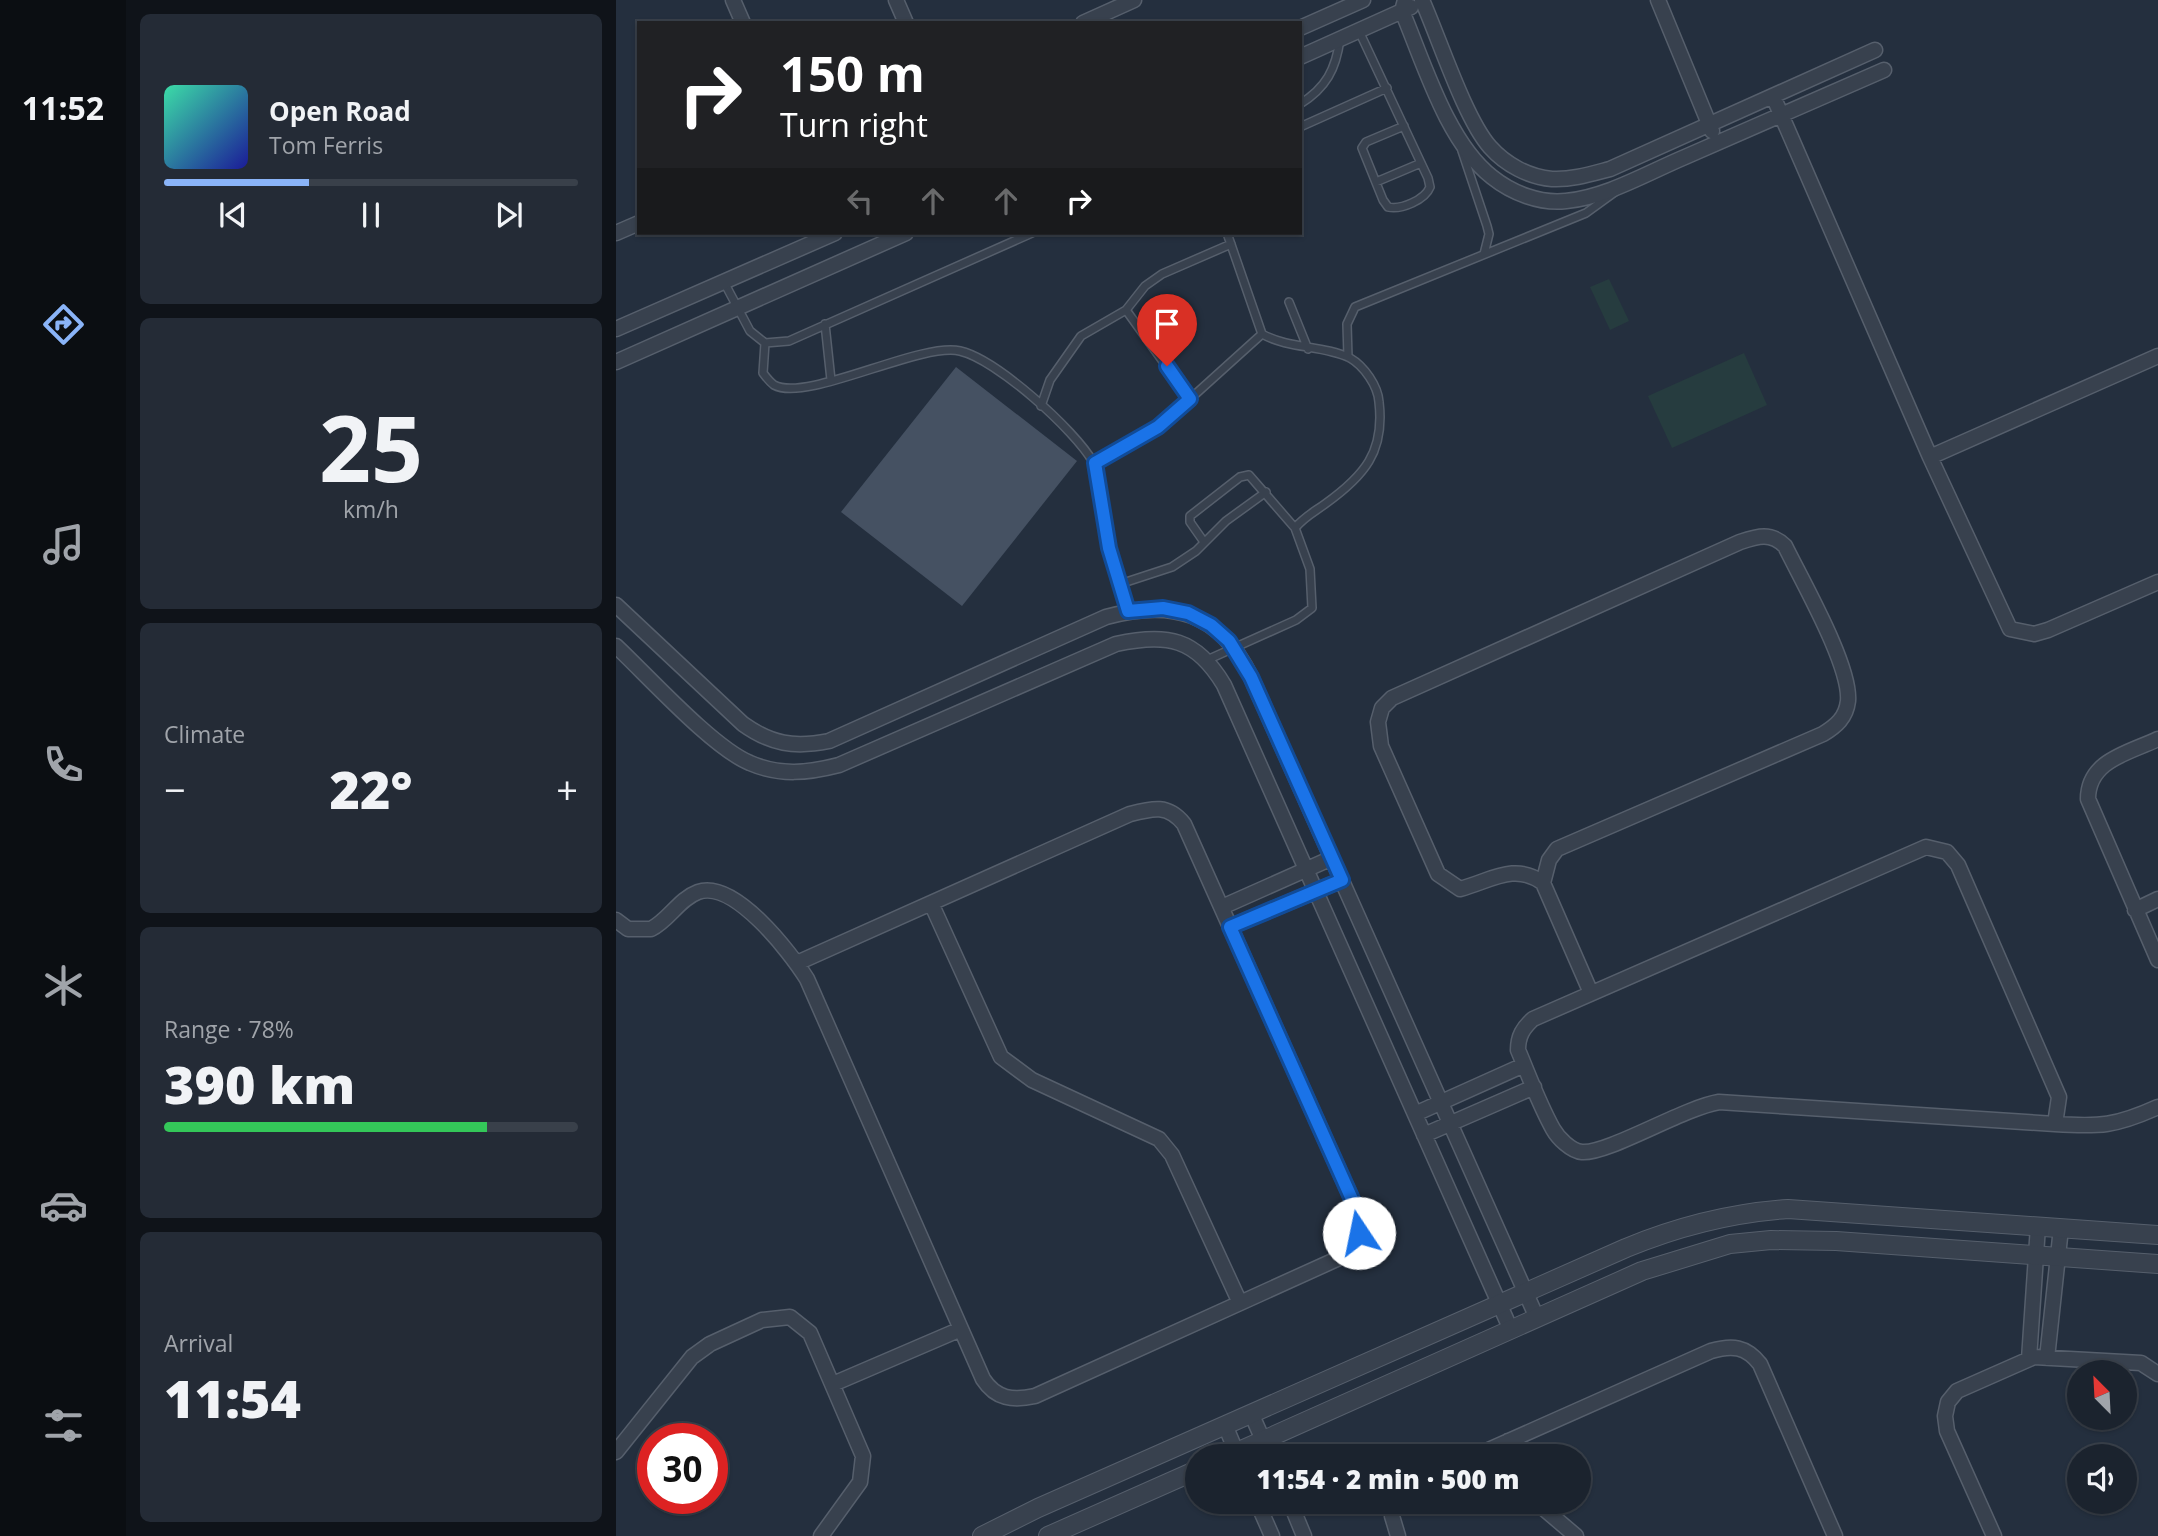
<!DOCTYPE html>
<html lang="en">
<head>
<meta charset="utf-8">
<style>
  :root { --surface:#1b232e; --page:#242b36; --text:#f1f3f6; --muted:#a0a4aa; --line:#39404a; --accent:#8ab4f8 }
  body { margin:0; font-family:"Open Sans",sans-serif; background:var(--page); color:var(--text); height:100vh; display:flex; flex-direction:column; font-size:26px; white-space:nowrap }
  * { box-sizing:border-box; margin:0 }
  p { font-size:23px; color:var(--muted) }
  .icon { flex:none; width:38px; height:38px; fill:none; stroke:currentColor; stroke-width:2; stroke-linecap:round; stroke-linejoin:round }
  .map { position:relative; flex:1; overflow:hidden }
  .sheet { display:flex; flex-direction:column; gap:14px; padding:14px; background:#0f1319; width:490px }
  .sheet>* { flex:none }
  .hud { position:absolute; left:21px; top:21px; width:665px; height:214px; border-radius:0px; box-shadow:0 2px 5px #0004,0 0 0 2px var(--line); background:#202124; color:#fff; overflow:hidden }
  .needle { width:46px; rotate:336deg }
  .tools { position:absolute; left:1451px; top:1360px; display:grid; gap:14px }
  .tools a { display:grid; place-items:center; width:70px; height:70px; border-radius:50%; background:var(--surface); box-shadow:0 2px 5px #0004,0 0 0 2px var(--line); font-size:35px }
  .speed { position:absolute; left:21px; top:1423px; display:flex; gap:14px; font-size:35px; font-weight:700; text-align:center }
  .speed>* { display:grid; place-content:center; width:91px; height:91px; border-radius:50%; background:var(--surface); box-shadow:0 2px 5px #0004,0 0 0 2px var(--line); line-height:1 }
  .speed .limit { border:10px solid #d22; background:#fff; color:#111 }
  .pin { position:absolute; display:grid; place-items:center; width:60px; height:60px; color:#fff; margin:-72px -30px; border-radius:50% 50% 50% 0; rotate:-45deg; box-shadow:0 0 7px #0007 }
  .pin .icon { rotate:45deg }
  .me { position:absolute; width:77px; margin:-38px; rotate:349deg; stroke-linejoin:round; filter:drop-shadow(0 0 5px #0008) }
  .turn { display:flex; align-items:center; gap:24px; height:147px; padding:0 28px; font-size:32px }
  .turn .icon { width:91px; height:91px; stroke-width:2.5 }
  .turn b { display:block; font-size:49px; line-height:60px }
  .lanes { display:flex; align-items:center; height:66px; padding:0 28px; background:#0003; justify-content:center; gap:35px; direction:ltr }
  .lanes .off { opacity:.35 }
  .big { font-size:52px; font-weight:800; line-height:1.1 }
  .sheet .tile { flex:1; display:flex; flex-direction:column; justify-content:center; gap:10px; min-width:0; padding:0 24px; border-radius:10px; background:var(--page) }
  .sheet .dial { align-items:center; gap:0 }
  .dial b { font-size:91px; line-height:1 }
  .song { display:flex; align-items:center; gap:21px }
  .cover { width:84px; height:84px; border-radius:10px; background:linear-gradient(135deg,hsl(160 70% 55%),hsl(240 70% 35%)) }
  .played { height:7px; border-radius:4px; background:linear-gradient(90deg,var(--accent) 35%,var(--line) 35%) }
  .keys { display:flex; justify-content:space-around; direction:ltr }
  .heat { display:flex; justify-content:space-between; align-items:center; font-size:38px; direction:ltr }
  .charge { height:10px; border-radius:5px; background:linear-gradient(90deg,#34c759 78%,var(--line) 0) }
  .trip { position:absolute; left:569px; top:1444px; width:406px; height:70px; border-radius:35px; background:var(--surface); box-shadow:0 2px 5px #0004,0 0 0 2px var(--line); font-weight:800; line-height:70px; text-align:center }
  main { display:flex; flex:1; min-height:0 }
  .tab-bar { display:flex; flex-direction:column; width:126px; justify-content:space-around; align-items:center; background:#0b0e12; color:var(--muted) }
  .tab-bar .icon { width:49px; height:49px }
  .tab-bar .active { color:var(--accent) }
  .tab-bar b { font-size:32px; color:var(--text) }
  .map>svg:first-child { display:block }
  .green { fill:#263c3f }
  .building { fill:#455162 }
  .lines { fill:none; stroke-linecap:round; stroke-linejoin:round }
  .service-casing { stroke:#565f6c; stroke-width:10 }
  .minor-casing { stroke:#565f6c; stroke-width:17 }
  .tertiary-casing { stroke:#565f6c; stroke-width:20 }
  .service { stroke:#38414e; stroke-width:7 }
  .minor { stroke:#38414e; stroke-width:14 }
  .tertiary { stroke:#38414e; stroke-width:18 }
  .route-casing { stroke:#114b97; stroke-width:18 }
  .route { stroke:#1a73e8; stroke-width:12 }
</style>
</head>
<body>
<main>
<nav class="tab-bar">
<b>11:52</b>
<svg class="icon active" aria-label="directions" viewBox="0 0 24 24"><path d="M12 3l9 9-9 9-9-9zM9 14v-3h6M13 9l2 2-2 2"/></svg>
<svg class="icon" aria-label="music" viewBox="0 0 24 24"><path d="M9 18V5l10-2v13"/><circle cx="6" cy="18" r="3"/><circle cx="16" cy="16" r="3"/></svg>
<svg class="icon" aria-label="phone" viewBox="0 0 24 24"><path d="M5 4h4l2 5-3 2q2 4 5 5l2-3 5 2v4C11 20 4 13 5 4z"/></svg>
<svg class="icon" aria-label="climate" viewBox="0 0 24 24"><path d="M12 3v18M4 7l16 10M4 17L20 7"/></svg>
<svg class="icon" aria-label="car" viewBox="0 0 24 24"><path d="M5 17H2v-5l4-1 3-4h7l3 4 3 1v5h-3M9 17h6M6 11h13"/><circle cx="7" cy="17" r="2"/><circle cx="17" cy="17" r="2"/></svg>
<svg class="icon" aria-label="filters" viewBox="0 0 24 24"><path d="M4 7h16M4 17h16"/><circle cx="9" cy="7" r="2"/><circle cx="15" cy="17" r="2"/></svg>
</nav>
<section class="sheet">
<div class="tile">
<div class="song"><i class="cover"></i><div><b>Open Road</b><p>Tom Ferris</p></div></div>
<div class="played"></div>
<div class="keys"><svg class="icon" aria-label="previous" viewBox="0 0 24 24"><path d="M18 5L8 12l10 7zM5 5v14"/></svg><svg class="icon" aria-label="pause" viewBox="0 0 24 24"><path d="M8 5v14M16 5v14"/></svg><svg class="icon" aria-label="next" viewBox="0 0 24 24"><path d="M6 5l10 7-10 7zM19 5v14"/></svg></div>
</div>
<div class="tile dial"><b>25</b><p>km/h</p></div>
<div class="tile"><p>Climate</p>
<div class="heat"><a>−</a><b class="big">22°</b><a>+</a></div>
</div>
<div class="tile"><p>Range · 78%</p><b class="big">390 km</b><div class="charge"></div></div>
<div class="tile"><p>Arrival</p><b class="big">11:54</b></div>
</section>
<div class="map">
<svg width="1542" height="1536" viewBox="0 0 1542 1536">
  <rect width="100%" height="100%" fill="#242f3e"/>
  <path class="green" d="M 993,279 L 1013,321 L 994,330 L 974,287 Z
    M 1128,353 L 1151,405 L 1056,448 L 1032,396 Z"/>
  <path class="building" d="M 340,367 L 461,461 L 346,606 L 225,512 Z"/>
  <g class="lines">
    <defs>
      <path id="service" d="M 743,31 L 812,178 L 814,187 C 809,200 785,210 772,207 L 767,200 L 746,148 L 750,142 L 788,126
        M 684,104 C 710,88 720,69 724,39
        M 684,127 L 771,88
        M 846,151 L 871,226 L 873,234 L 868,254
        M 760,182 L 805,163
        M 108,282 L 134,331 L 149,343 L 173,341 L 416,233
        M 673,302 L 692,349
        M 510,310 L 574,399
        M 209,324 L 215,380
        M 149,343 L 147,373 C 150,377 154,382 158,385 C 191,403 303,342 344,351 C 380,359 459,430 477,462 C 486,476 489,526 492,545 C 497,567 505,589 512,611
        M 732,357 L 731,324 L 739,307 L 970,213 L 999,192
        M 425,406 L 434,380 L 465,336 L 510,310 L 529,286 L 546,274 L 615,244
        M 479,463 L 543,427 L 646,334
        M 588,542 L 574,522 L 574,516 L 624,477 L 633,475 L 679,528
        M 504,584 L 556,567 L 580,551 L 610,521 L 650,492
        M 591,660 L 680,620 L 696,608 L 694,569 L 679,528 C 688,517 698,512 709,504 C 748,476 769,452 763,402 C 762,386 748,366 734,358 C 707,345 673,349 646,334 L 611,233"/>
      <path id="minor" d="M 117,0 L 127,23
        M 280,0 L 290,23
        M 789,0 L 786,11 C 808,63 831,142 876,177 C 896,193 924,204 950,201 C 991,197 1031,173 1069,157 C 1135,128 1201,99 1268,70
        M 806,0 C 823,38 849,119 874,147 C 890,165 913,177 936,179 C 956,180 975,174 994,169 L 1259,50
        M 1042,0 L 1096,131
        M 467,23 L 518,0
        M 684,28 L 747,0
        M 684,57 L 795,7
        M 1157,96 L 1314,457 L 1394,629 L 1418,634 L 1432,630 L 1542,582
        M 0,233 L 23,223
        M 0,329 L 219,233
        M 0,362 L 290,233
        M 1314,457 L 1542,356
        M 0,605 L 127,724 C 155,744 178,748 213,741 L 490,617 C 556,599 604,612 635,677 L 921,1318
        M 0,646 C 32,676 97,748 134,763 C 164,776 192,773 223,765 L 500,644 C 551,633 580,638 608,685 L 895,1330
        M 1542,739 C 1513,753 1472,760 1472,799 L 1542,960
        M 927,883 L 933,860 L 941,849 L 1207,734 C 1220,726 1230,718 1232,701 C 1235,666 1186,581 1169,546 C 1155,532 1142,536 1124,542 L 776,698 L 766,708 L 762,722 L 765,746 L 822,874 L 844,889 C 874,881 899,862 927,883 L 975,993
        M 315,903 L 385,1057 L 416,1080 L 543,1139 L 556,1155 L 624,1303
        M 606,907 L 716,858
        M 1519,910 L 1542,899
        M 0,920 L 12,929 L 35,929 C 53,920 63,899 82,892 C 118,879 174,952 191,979 L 367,1379 C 380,1399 397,1401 419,1396 L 721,1259 C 743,1245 745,1230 739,1206 L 568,824 C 552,804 537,808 514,814 L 181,963
        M 614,927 L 726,880
        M 799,1114 L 908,1065
        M 1439,1124 L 1443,1097 L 1342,865 L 1331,852 L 1310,847 L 917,1019 C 907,1028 902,1036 902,1050 C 913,1076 923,1104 937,1129 C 942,1138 955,1151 966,1152 C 992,1154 1067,1108 1103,1102 L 1439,1124 C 1484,1127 1500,1126 1542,1107
        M 808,1135 L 918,1087
        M 1431,1358 L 1445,1228
        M 1413,1359 L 1422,1226
        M 217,1384 L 345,1329
        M 635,1413 L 654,1456
        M 609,1425 L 622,1456
        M 892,1441 L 899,1456
        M 0,1452 L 76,1357 L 94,1344 L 146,1320 L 174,1317 L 194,1333 L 247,1456 L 244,1482 L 205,1536
        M 859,1456 L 1095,1351 C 1116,1345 1130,1346 1144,1364 L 1219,1536
        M 641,1502 L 656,1536
        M 674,1502 L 688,1536
        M 779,1502 L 776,1516 L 782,1536
        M 920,1502 L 960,1536
        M 1378,1536 L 1331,1431 L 1329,1416 L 1332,1402 L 1341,1391 L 1418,1357 L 1525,1363 L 1542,1374"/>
      <path id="tertiary" d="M 612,1456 L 1026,1271 L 1114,1244 L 1155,1240 L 1220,1241 L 1542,1264
        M 366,1536 L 422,1508 L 1010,1248 C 1063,1226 1114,1213 1172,1209 L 1542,1235
        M 432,1536 L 581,1470"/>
    </defs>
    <use href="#service" class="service-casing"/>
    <use href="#minor" class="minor-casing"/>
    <use href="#tertiary" class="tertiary-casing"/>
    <use href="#service" class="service"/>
    <use href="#minor" class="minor"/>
    <use href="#tertiary" class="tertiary"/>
  </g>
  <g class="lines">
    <defs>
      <path id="route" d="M 551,366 L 574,399 L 542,427 L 479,463 L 493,548 L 512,611 L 547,608 L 572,613 L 595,625 L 613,641 L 635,677 L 726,880 L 614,927 L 739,1206 L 743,1233"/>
    </defs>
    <use href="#route" class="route-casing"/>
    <use href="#route" class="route"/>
  </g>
</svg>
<div class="tools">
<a><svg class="needle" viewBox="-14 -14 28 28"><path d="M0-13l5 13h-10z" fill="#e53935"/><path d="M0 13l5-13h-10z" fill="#a0a4aa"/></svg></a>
<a><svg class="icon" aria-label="sound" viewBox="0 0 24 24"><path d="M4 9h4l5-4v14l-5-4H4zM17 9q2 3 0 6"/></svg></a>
</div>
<div class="speed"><div class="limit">30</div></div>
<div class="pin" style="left:551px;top:366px;background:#d93025"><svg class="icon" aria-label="arrive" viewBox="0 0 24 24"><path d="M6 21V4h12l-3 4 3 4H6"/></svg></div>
<svg class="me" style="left:743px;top:1233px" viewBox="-20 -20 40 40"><circle r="19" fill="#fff"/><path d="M0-13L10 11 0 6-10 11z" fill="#1a73e8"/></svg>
<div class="trip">11:54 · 2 min · 500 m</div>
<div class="hud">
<div class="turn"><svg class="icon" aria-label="right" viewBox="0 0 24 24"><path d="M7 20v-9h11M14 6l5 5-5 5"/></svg><div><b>150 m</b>Turn right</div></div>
<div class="lanes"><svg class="icon off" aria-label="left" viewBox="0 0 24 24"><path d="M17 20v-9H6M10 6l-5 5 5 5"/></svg><svg class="icon off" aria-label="ahead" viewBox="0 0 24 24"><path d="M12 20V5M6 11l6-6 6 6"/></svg><svg class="icon off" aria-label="ahead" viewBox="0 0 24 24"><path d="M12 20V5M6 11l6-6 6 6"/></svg><svg class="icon" aria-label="right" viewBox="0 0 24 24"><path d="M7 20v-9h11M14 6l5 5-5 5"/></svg></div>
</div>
</div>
</main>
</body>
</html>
